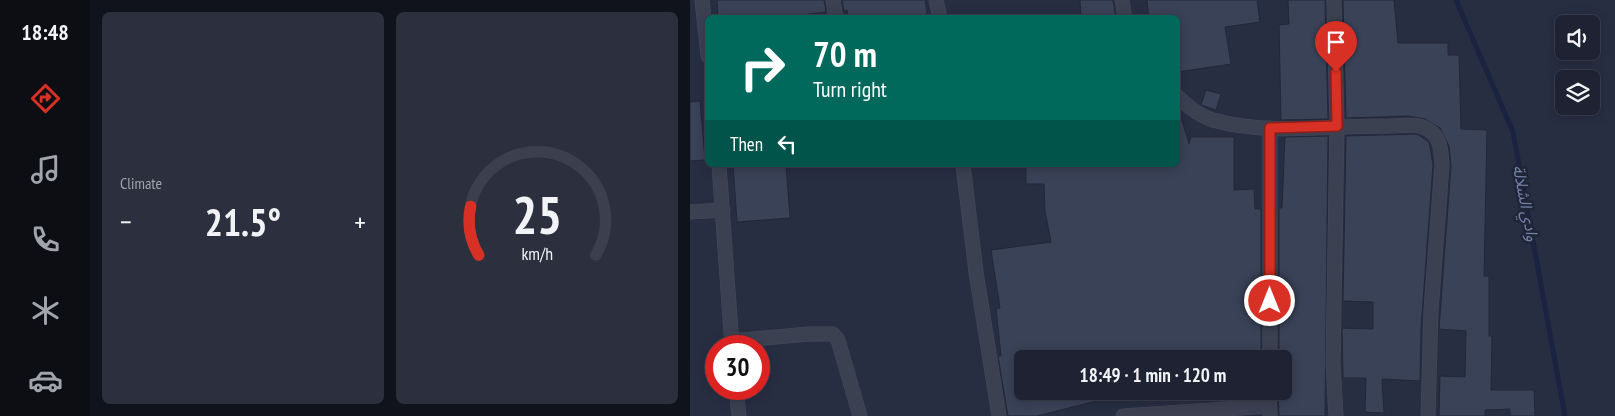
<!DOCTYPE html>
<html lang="en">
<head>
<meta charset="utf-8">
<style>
  :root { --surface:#1e2232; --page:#2b2f3e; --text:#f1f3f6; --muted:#a1a4ac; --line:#3c3f4d; --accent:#d93025 }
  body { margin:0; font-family:"PT Sans Narrow","Noto Sans Arabic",sans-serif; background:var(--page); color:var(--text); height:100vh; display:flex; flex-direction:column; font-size:19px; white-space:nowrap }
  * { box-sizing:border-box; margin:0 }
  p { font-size:16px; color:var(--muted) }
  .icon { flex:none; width:28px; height:28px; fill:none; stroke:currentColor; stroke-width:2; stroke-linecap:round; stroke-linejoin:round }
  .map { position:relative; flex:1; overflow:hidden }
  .panel { display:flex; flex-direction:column; gap:12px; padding:12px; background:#10131c; width:600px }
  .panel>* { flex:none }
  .hud { position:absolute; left:15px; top:15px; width:475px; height:152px; border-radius:8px; box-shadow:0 2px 12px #0003,0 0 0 1px var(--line); background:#00695c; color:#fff; overflow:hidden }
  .buttons { position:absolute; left:865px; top:15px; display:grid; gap:10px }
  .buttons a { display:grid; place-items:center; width:45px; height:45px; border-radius:8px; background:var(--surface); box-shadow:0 2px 12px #0003,0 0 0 1px var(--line); font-size:25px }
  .speed { position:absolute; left:15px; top:335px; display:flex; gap:10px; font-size:25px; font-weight:700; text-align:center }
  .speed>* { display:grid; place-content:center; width:65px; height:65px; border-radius:50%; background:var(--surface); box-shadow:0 2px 12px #0003,0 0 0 1px var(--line); line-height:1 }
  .speed .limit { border:8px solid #d22; background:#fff; color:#111 }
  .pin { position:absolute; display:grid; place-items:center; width:42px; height:42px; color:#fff; margin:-51px -21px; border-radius:50% 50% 50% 0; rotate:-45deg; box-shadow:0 0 5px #0007 }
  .pin .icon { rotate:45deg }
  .me { position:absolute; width:55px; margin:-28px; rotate:0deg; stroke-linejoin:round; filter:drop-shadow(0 0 4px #0008) }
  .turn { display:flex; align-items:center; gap:18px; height:105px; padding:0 25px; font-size:22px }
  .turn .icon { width:65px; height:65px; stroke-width:2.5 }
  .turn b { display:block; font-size:35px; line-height:42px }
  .then { display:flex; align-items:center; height:48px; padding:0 25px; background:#0003; gap:10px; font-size:19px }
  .big { font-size:38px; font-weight:800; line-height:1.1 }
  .panel .widget { flex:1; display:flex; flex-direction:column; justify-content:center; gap:8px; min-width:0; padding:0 18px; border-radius:8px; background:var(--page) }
  .panel .dial { align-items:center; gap:0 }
  .dial svg { height:130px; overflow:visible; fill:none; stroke:var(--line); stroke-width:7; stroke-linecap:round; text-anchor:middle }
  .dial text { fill:var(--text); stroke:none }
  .heat { display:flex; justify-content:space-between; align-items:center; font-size:28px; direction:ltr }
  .panel .tiles { flex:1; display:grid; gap:12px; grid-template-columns:repeat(2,1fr) }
  .trip { position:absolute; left:324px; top:350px; width:278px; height:50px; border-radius:8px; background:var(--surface); box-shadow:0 2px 12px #0003,0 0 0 1px var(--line); font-weight:800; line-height:50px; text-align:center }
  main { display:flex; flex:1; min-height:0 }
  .dock { display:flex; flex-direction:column; width:90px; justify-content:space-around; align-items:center; background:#0c0e14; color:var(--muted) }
  .dock .icon { width:35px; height:35px }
  .dock .active { color:var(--accent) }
  .dock b { font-size:22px; color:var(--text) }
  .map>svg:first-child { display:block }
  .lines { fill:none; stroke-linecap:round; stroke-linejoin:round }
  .stream { stroke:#1a2340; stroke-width:5 }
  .building { fill:#3a4258; stroke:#222839 }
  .street-casing { stroke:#464a5b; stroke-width:15 }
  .street { stroke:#3c4152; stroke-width:14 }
  .route-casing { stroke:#8d1f18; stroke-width:12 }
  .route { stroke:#d93025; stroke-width:9 }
  .labels { text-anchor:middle; stroke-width:5; stroke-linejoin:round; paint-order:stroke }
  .water-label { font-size:16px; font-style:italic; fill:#7381a9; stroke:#202637 }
</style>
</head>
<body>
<main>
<nav class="dock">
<b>18:48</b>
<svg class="icon active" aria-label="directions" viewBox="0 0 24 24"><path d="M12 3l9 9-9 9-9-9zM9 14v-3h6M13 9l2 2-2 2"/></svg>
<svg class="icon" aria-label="music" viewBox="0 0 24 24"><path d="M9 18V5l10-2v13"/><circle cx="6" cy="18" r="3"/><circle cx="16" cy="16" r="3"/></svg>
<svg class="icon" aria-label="phone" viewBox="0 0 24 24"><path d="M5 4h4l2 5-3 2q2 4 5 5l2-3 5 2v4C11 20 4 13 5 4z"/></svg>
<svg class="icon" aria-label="climate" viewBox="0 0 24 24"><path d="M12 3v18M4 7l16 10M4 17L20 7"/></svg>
<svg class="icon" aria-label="car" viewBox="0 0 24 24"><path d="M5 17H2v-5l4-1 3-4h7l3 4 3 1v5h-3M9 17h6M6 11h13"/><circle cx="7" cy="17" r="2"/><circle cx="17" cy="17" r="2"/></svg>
</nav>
<section class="panel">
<div class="tiles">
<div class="widget"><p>Climate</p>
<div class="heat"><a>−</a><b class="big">21.5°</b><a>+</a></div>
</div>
<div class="widget dial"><svg viewBox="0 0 100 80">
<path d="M14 69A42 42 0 1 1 86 69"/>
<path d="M14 69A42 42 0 0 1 9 39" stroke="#d93025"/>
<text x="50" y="56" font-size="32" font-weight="700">25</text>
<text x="50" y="72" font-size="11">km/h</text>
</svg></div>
</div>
</section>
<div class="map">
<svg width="925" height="416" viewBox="0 0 925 416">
  <rect width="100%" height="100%" fill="#282e42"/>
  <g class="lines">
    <path class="stream" d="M 766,0 L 823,132 L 875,416"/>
  </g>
  <path class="building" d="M 27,0 L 134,0 L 136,12 L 87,18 L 28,18 Z
    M 152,0 L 235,0 L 238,18 L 158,18 L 157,10 L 154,11 Z
    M 390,0 L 423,0 L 426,18 L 391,18 Z
    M 457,0 L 567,0 L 570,22 L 535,27 L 541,64 L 488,72 L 488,18 L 459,18 Z
    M 598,0 L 635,0 L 638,119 L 591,120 L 589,25 L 599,24 Z
    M 653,0 L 704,0 L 708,43 L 758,43 L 758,55 L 769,55 L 771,129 L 797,130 L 794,276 L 799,276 L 799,336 L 802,336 L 801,390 L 844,390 L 845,416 L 820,416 L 820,409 L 795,410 L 795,416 L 749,416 L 750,376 L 775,377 L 776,331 L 749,329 L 761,166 L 759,146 L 750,128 L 735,119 L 718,116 L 656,118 Z
    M 516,90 L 531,94 L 526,110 L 511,105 Z
    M 10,101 L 15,160 L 0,161 L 0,102 Z
    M 488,120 L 492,120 L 499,144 L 501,137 L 544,137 L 544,190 L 564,189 L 565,209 L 571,209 L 571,359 L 332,359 L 332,391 L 426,391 L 426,396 L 347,416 L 318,416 L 308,356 L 311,356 L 306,309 L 310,308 L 301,250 L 361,242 L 355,211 L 354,184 L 336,184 L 336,165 L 488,165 Z
    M 727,134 L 739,142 L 743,165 L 731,329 L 730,381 L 692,379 L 694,413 L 675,412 L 676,378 L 653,378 L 652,328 L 683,329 L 683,302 L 653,301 L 656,136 Z
    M 638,136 L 635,416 L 589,416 L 588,391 L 592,391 L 592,359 L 589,359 L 589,208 L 592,208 L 595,137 Z
    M 43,165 L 96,165 L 100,218 L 47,222 Z"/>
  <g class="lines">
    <defs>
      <path id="street" d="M 12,0 L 18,56
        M 143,0 L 146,18
        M 246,0 L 250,18
        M 432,0 L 435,18
        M 644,0 L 647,126 L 643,363 L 646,416
        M 488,97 C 497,106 510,116 523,120 C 576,135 636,126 691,126 C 703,127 722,123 733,127 C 751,134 751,149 752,165 L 741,310 L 738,416
        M 29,165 L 42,346
        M 273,165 L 286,272 L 309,416
        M 0,212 L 33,210
        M 41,341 L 119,334 L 143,334 L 148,340 L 170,416
        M 580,359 L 580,128
        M 46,389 L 49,416
        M 579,391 L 580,416
        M 433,416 L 579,406"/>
    </defs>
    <use href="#street" class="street-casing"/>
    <use href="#street" class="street"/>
  </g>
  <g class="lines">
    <defs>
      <path id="route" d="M 580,301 L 580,128 L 647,126 L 646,72"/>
    </defs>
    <use href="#route" class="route-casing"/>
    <use href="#route" class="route"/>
  </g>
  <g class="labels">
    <g class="water-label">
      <text transform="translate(836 203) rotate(79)" y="6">وادي الشلالة</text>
    </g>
  </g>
</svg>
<div class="buttons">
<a><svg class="icon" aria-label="sound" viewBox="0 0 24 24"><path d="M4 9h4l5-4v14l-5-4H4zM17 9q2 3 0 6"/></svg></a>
<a><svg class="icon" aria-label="layers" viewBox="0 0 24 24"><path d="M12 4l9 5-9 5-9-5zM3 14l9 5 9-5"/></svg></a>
</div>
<div class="speed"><div class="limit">30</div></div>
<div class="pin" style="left:646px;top:72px;background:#d93025"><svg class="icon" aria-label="arrive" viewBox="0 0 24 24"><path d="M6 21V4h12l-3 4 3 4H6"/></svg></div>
<svg class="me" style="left:580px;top:301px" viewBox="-20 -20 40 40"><circle r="17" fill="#d93025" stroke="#fff" stroke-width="3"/><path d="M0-11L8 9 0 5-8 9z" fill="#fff"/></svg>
<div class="trip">18:49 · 1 min · 120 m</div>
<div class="hud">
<div class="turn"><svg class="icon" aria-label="right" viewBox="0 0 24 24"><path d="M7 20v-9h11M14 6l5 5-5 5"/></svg><div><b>70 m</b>Turn right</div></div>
<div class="then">Then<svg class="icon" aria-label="left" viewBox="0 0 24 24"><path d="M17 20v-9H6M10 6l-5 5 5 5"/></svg></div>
</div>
</div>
</main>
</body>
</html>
